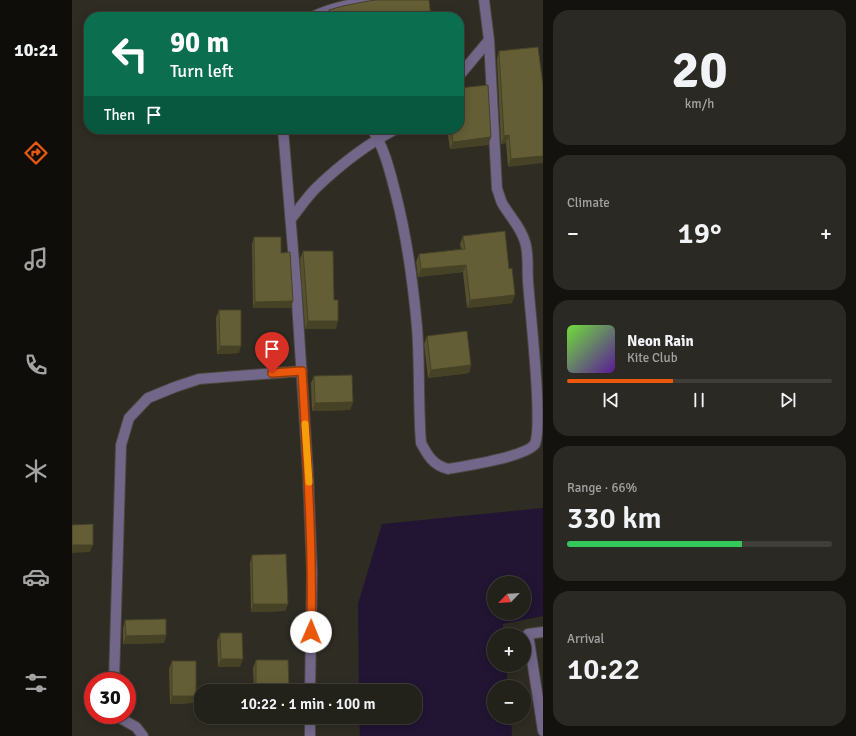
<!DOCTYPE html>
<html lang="en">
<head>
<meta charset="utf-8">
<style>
  :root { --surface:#22211a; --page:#2a2923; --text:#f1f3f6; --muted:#a2a3a2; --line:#3f3e39; --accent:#ea580c }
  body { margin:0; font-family:Signika,sans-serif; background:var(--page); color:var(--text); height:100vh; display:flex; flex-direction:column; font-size:15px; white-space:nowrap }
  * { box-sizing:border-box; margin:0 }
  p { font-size:13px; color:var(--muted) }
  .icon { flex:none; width:22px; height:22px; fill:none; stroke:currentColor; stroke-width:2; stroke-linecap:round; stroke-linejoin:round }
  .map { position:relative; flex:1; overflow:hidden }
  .side { display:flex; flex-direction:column; gap:10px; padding:10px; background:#13120e; width:313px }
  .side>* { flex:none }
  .top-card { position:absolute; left:12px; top:12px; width:380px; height:122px; border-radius:16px; box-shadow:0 2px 10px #0003,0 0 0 1px var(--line); background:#0b6e4f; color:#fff; overflow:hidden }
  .needle { width:26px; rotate:245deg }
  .fabs { position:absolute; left:415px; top:576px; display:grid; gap:8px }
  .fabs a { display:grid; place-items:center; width:44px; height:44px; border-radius:50%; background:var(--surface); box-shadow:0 2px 10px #0003,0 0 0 1px var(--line); font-size:20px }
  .speed { position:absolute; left:12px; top:672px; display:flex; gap:8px; font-size:20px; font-weight:700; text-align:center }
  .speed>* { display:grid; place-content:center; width:52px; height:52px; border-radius:50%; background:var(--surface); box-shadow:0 2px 10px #0003,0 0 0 1px var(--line); line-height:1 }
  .speed .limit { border:6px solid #d22; background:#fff; color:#111 }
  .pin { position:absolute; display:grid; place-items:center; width:34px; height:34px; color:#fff; margin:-41px -17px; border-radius:50% 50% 50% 0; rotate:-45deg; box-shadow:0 0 4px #0007 }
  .pin .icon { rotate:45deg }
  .me { position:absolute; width:44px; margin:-22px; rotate:1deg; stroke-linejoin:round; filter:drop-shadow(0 0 3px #0008) }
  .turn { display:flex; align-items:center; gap:14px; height:84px; padding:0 20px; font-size:18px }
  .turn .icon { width:52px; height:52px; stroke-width:2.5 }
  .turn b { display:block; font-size:28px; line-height:34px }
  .then { display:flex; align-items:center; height:38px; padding:0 20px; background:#0003; gap:8px; font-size:15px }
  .big { font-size:30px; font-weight:600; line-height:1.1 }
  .side .tile { flex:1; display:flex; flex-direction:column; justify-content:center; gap:6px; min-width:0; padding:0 14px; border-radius:16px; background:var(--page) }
  .side .dial { align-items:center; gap:0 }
  .dial b { font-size:52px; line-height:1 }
  .song { display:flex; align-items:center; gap:12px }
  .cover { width:48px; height:48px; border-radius:6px; background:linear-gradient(135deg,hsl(100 70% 55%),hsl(270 70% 35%)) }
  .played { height:4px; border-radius:2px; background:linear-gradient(90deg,var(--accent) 40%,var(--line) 40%) }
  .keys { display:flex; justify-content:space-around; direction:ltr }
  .heat { display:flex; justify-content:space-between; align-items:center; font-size:22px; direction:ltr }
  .charge { height:6px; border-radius:3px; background:linear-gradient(90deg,#34c759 66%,var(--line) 0) }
  .trip { position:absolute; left:122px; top:684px; width:228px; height:40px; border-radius:16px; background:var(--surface); box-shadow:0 2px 10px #0003,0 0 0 1px var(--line); font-weight:600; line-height:40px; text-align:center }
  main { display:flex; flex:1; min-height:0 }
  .tabs { display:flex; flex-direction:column; width:72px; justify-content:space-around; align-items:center; background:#0e0d0a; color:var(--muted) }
  .tabs .icon { width:28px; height:28px }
  .tabs .active { color:var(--accent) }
  .tabs b { font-size:18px; color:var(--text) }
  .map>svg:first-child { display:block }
  .water { fill:#211533; fill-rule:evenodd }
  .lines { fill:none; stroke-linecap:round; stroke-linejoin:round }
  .minor-casing { stroke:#49473f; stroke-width:12 }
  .minor { stroke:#726789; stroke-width:10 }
  .wall { fill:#56512e }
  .shaded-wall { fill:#464226 }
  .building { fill:#645e36; stroke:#464226 }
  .route-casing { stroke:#983908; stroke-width:10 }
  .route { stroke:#ea580c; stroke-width:7 }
  .slow { stroke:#f59e0b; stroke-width:7 }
</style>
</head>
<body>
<main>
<nav class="tabs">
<b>10:21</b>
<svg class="icon active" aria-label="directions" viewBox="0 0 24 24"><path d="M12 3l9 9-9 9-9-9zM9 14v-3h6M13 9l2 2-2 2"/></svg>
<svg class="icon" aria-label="music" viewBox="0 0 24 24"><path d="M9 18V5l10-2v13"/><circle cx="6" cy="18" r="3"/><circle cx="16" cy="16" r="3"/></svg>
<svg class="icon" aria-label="phone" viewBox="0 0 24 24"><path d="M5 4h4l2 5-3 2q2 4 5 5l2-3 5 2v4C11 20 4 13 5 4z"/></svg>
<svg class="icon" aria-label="climate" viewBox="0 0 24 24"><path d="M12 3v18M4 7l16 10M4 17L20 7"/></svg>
<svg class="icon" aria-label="car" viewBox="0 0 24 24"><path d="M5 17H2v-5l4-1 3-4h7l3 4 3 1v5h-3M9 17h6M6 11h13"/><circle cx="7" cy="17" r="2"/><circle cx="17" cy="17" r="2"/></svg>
<svg class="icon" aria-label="filters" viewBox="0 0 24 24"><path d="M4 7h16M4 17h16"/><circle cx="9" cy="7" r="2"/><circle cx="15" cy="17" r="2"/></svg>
</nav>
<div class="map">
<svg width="471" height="736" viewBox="0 0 471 736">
  <rect width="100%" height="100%" fill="#2e2c23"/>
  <path class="water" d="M 471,508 L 471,616 L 431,624 L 431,635 L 422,635 L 422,665 L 434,665 L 436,687 L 422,687 L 422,717 L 439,717 L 440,736 L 288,736 L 287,717 L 343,717 L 343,691 L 287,691 L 286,604 L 310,524 ZM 422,583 L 452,583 L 452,613 L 422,613 Z"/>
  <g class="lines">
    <defs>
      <path id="minor" d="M 240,17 C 264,6 285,3 310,0
        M 387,76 L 417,40
        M 211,129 L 224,286 L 236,473 L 240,573 L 238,691
        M 300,129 C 313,149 318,172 324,195 C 335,238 341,283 345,327 C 348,366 346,405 349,443 C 356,456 361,465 376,469 C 394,466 453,457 463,444 C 471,422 458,312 456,281 C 455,269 457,254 453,242 C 449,227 438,217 430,203 C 428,199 427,193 425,189 L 417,40 L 412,0
        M 219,219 C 227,209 235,197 244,188 C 268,165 295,144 324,129
        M 471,632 L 456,634 L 471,731
        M 42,681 L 49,445 L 57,418 L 76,398 L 103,387 L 127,379 L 230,371
        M 46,715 L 48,718 L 64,727 L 71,736
        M 238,736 L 238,717"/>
    </defs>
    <use href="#minor" class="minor-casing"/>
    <use href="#minor" class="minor"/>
  </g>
  <path class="wall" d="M 257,10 L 359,17 L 254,17 Z
    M 427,51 L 471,85 L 436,167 L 434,143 L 429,144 L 425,59 Z
    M 375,129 L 387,129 L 419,137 L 416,145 L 378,149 Z
    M 391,236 L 440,303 L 395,308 L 391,272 L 346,277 L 344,262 L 347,254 L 389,249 L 388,244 Z
    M 182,237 L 209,253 L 219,308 L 181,308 L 180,244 Z
    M 231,251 L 262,300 L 264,329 L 233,329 L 228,259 Z
    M 147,310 L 167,353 L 145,354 L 144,318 Z
    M 355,336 L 399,365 L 397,373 L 356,378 L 352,344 Z
    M 242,376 L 281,402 L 278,410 L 240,411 L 239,383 Z
    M 180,555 L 216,604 L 213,611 L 179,612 L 178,563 Z
    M 53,620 L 94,635 L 92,643 L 51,644 L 51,628 Z
    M 148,633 L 168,667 L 146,667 L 145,641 Z
    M 184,660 L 215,691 L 182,691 L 181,668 Z
    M 100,661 L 121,703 L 98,704 L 97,669 Z"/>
  <path class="shaded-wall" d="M 437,135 L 434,143 L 429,144 L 432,136 Z
    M 419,137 L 416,145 L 378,149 L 381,142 Z
    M 471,156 L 471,163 L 436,167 L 439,159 Z
    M 394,265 L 391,272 L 346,277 L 349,269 Z
    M 443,295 L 440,303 L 395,308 L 398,300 Z
    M 221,301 L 219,308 L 181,308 L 183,302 Z
    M 236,321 L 266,321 L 264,329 L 233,329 Z
    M 148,346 L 169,346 L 167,353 L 145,354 Z
    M 399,365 L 397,373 L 356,378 L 359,370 Z
    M 281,402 L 278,410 L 240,411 L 243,403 Z
    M 0,545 L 21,545 L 18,552 L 0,553 Z
    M 181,604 L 216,604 L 213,611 L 179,612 Z
    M 94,635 L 92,643 L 51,644 L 54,636 Z
    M 149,659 L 171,659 L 168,667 L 146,667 Z
    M 184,686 L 217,686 L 215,691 L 183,691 Z
    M 100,696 L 124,696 L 121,703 L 98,704 Z"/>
  <path class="building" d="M 305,0 L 357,0 L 359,17 L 258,17 L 257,10 L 271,6 L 296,1 Z
    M 466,47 L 471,85 L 471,156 L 439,159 L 437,135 L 432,136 L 427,51 Z
    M 416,85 L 419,137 L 381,142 L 379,129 L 387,129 L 387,88 Z
    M 433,231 L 437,269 L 440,268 L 443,295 L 398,300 L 394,265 L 349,269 L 347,254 L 393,249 L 391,236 Z
    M 182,237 L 209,237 L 209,253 L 218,252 L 221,301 L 183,302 Z
    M 231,251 L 261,251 L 262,300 L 266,300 L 266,321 L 236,321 Z
    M 147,310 L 169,310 L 169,346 L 148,346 Z
    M 395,331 L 399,365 L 359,370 L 355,336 Z
    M 280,375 L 281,402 L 243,403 L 242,376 Z
    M 21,524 L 21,545 L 0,545 L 0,525 Z
    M 214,554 L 216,604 L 181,604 L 180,555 Z
    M 94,619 L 94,635 L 54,636 L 53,620 Z
    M 148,633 L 170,633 L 171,659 L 149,659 Z
    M 184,660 L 216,660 L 217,686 L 184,686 Z
    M 100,661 L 124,661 L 124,696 L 100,696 Z"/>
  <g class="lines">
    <defs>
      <path id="route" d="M 200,373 L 230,371 C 235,458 241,545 239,632"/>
    </defs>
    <use href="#route" class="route-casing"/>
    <use href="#route" class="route"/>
    <path class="slow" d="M 233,424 L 237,482"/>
  </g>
</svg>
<div class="fabs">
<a><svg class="needle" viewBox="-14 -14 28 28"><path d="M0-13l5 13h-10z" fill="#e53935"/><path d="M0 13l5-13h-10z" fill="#a2a3a2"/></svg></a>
<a>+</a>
<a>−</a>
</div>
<div class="speed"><div class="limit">30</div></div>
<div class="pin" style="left:200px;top:373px;background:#d93025"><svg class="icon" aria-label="arrive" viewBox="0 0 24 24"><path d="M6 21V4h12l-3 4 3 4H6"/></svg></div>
<svg class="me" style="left:239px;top:632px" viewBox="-20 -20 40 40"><circle r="19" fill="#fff"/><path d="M0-13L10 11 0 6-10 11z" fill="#ea580c"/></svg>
<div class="trip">10:22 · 1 min · 100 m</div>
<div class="top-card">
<div class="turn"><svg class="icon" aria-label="left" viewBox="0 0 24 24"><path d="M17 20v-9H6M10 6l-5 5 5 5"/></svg><div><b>90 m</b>Turn left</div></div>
<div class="then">Then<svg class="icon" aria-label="arrive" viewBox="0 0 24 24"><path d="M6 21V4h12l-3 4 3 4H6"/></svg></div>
</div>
</div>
<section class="side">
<div class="tile dial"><b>20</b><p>km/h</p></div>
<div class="tile"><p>Climate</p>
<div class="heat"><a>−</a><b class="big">19°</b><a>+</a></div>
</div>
<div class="tile">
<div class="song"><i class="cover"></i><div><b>Neon Rain</b><p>Kite Club</p></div></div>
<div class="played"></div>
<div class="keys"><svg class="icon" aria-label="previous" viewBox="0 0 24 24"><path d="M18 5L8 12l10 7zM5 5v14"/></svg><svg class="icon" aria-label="pause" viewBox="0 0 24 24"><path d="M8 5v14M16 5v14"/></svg><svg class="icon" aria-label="next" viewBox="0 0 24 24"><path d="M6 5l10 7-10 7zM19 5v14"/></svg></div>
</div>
<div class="tile"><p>Range · 66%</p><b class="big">330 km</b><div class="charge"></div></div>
<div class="tile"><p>Arrival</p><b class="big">10:22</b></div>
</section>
</main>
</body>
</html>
